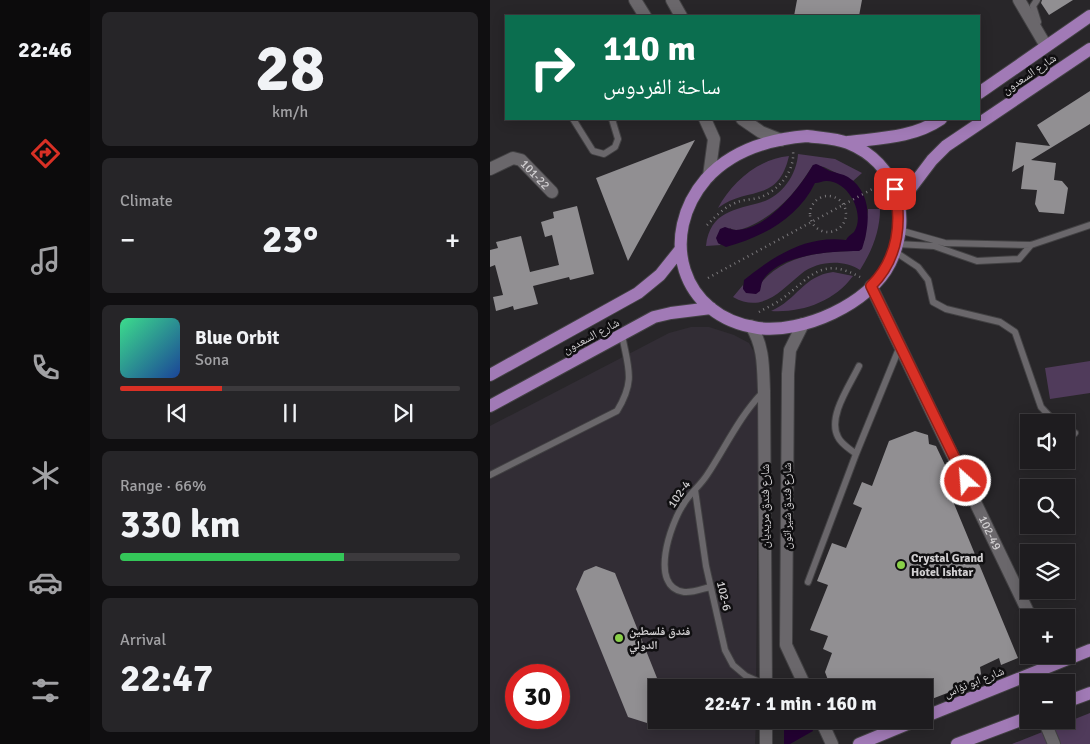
<!DOCTYPE html>
<html lang="en">
<head>
<meta charset="utf-8">
<style>
  :root { --surface:#1e1c1f; --page:#262528; --text:#f1f3f6; --muted:#a1a1a4; --line:#3c3a3d; --accent:#d93025 }
  body { margin:0; font-family:Signika,"Noto Naskh Arabic",sans-serif; background:var(--page); color:var(--text); height:100vh; display:flex; flex-direction:column; font-size:19px; white-space:nowrap }
  * { box-sizing:border-box; margin:0 }
  p { font-size:16px; color:var(--muted) }
  .icon { flex:none; width:28px; height:28px; fill:none; stroke:currentColor; stroke-width:2; stroke-linecap:round; stroke-linejoin:round }
  .map { position:relative; flex:1; overflow:hidden }
  .sheet { display:flex; flex-direction:column; gap:12px; padding:12px; background:#100f11; width:400px }
  .sheet>* { flex:none }
  .top-card { position:absolute; left:15px; top:15px; width:475px; height:105px; border-radius:0px; box-shadow:0 2px 12px #0003,0 0 0 1px var(--line); background:#0b6e4f; color:#fff; overflow:hidden }
  .buttons { position:absolute; left:530px; top:414px; display:grid; gap:10px }
  .buttons a { display:grid; place-items:center; width:55px; height:55px; border-radius:0px; background:var(--surface); box-shadow:0 2px 12px #0003,0 0 0 1px var(--line); font-size:25px }
  .speed { position:absolute; left:15px; top:664px; display:flex; gap:10px; font-size:25px; font-weight:700; text-align:center }
  .speed>* { display:grid; place-content:center; width:65px; height:65px; border-radius:50%; background:var(--surface); box-shadow:0 2px 12px #0003,0 0 0 1px var(--line); line-height:1 }
  .speed .limit { border:8px solid #d22; background:#fff; color:#111 }
  .pin { position:absolute; display:grid; place-items:center; width:42px; height:42px; color:#fff; margin:-21px; border-radius:10px; box-shadow:0 2px 8px #0006 }
  .me { position:absolute; width:55px; margin:-28px; rotate:334deg; stroke-linejoin:round; filter:drop-shadow(0 0 4px #0008) }
  .turn { display:flex; align-items:center; gap:18px; height:105px; padding:0 15px; font-size:22px }
  .turn .icon { width:65px; height:65px; stroke-width:2.5 }
  .turn b { display:block; font-size:35px; line-height:42px }
  .big { font-size:38px; font-weight:700; line-height:1.1 }
  .sheet .widget { flex:1; display:flex; flex-direction:column; justify-content:center; gap:8px; min-width:0; padding:0 18px; border-radius:8px; background:var(--page) }
  .sheet .dial { align-items:center; gap:0 }
  .dial b { font-size:65px; line-height:1 }
  .song { display:flex; align-items:center; gap:15px }
  .cover { width:60px; height:60px; border-radius:8px; background:linear-gradient(135deg,hsl(150 70% 55%),hsl(220 70% 35%)) }
  .played { height:5px; border-radius:2px; background:linear-gradient(90deg,var(--accent) 30%,var(--line) 30%) }
  .keys { display:flex; justify-content:space-around; direction:ltr }
  .heat { display:flex; justify-content:space-between; align-items:center; font-size:28px; direction:ltr }
  .charge { height:8px; border-radius:4px; background:linear-gradient(90deg,#34c759 66%,var(--line) 0) }
  .trip { position:absolute; left:158px; top:679px; width:285px; height:50px; border-radius:0px; background:var(--surface); box-shadow:0 2px 12px #0003,0 0 0 1px var(--line); font-weight:700; line-height:50px; text-align:center }
  main { display:flex; flex:1; min-height:0 }
  .dock { display:flex; flex-direction:column; width:90px; justify-content:space-around; align-items:center; background:#0c0b0c; color:var(--muted) }
  .dock .icon { width:35px; height:35px }
  .dock .current { color:var(--accent) }
  .dock b { font-size:22px; color:var(--text) }
  .map>svg:first-child { display:block }
  .built { fill:#322d35; fill-rule:evenodd }
  .green { fill:#503b5b }
  .water { fill:#230232 }
  .building { fill:#918f92 }
  .lines { fill:none; stroke-linecap:round; stroke-linejoin:round }
  .service-casing { stroke:#424143; stroke-width:8 }
  .minor-casing { stroke:#424143; stroke-width:14 }
  .primary-casing { stroke:#424143; stroke-width:14 }
  .path { stroke:#7b797c; stroke-width:2.5; stroke-dasharray:1 4; stroke-linecap:butt }
  .service { stroke:#6a676b; stroke-width:6 }
  .minor { stroke:#6a676b; stroke-width:12 }
  .primary { stroke:#a17ab6; stroke-width:12 }
  .route-casing { stroke:#8d1f18; stroke-width:12 }
  .route { stroke:#d93025; stroke-width:9 }
  .poi-dot { fill:#89cf49; stroke:#100f11; stroke-width:2 }
  .labels { text-anchor:middle; stroke-width:5; stroke-linejoin:round; paint-order:stroke }
  .street-label { font-size:12px; fill:#d2d0d2; stroke:#100f11 }
  .poi-label { font-size:12px; font-weight:bold; fill:#d2d0d2; stroke:#100f11; text-anchor:start }
</style>
</head>
<body>
<main>
<nav class="dock">
<b>22:46</b>
<svg class="icon current" aria-label="directions" viewBox="0 0 24 24"><path d="M12 3l9 9-9 9-9-9zM9 14v-3h6M13 9l2 2-2 2"/></svg>
<svg class="icon" aria-label="music" viewBox="0 0 24 24"><path d="M9 18V5l10-2v13"/><circle cx="6" cy="18" r="3"/><circle cx="16" cy="16" r="3"/></svg>
<svg class="icon" aria-label="phone" viewBox="0 0 24 24"><path d="M5 4h4l2 5-3 2q2 4 5 5l2-3 5 2v4C11 20 4 13 5 4z"/></svg>
<svg class="icon" aria-label="climate" viewBox="0 0 24 24"><path d="M12 3v18M4 7l16 10M4 17L20 7"/></svg>
<svg class="icon" aria-label="car" viewBox="0 0 24 24"><path d="M5 17H2v-5l4-1 3-4h7l3 4 3 1v5h-3M9 17h6M6 11h13"/><circle cx="7" cy="17" r="2"/><circle cx="17" cy="17" r="2"/></svg>
<svg class="icon" aria-label="filters" viewBox="0 0 24 24"><path d="M4 7h16M4 17h16"/><circle cx="9" cy="7" r="2"/><circle cx="15" cy="17" r="2"/></svg>
</nav>
<section class="sheet">
<div class="widget dial"><b>28</b><p>km/h</p></div>
<div class="widget"><p>Climate</p>
<div class="heat"><a>−</a><b class="big">23°</b><a>+</a></div>
</div>
<div class="widget">
<div class="song"><i class="cover"></i><div><b>Blue Orbit</b><p>Sona</p></div></div>
<div class="played"></div>
<div class="keys"><svg class="icon" aria-label="previous" viewBox="0 0 24 24"><path d="M18 5L8 12l10 7zM5 5v14"/></svg><svg class="icon" aria-label="pause" viewBox="0 0 24 24"><path d="M8 5v14M16 5v14"/></svg><svg class="icon" aria-label="next" viewBox="0 0 24 24"><path d="M6 5l10 7-10 7zM19 5v14"/></svg></div>
</div>
<div class="widget"><p>Range · 66%</p><b class="big">330 km</b><div class="charge"></div></div>
<div class="widget"><p>Arrival</p><b class="big">22:47</b></div>
</section>
<div class="map">
<svg width="600" height="744" viewBox="0 0 600 744">
  <rect width="100%" height="100%" fill="#282629"/>
  <path class="built" d="M 201,327 L 219,327 L 244,335 L 259,343 L 269,361 L 266,687 L 166,688 L 166,720 L 266,720 L 265,744 L 0,744 L 0,426 L 179,333 ZM 26,675 L 69,675 L 69,718 L 26,718 Z"/>
  <path class="green" d="M 308,154 L 345,159 L 372,173 L 363,181 L 334,167 L 323,165 C 306,192 288,214 258,227 C 252,229 246,232 240,228 L 228,243 L 231,245 L 216,246 C 220,211 245,210 272,202 C 292,196 307,174 308,154 Z
    M 299,156 C 288,204 257,186 228,208 C 242,182 268,159 299,156 Z
    M 378,209 L 390,209 C 390,231 382,251 370,270 C 353,259 327,261 311,274 C 291,290 273,314 243,297 L 253,285 L 253,289 L 271,287 L 271,283 C 295,254 335,251 369,251 L 375,239 Z
    M 343,272 L 363,276 C 344,302 311,313 281,311 C 307,300 313,276 343,272 Z
    M 600,361 L 600,393 L 560,399 L 555,368 Z
    M 600,713 L 600,744 L 522,744 Z"/>
  <path class="water" d="M 326,164 C 332,166 335,169 340,171 C 346,173 353,174 358,177 C 383,193 380,225 372,249 L 369,251 C 341,251 290,254 273,280 C 271,284 271,287 270,291 L 266,294 L 256,293 L 253,289 L 254,280 C 284,256 316,235 356,240 C 358,236 362,234 364,232 C 376,214 358,180 336,181 C 333,181 329,183 325,183 C 308,218 273,237 236,247 L 228,243 L 226,238 L 230,229 L 235,227 C 239,228 242,230 246,230 C 277,230 309,189 323,165 Z
    M 294,720 L 319,720 L 323,731 L 300,744 L 294,744 Z"/>
  <path class="building" d="M 307,0 L 372,0 L 369,16 L 304,16 Z
    M 552,0 L 583,0 L 559,15 L 551,3 Z
    M 600,91 L 600,124 L 541,160 L 566,163 L 564,180 L 572,181 L 578,188 L 574,214 L 549,212 L 545,204 L 547,190 L 531,189 L 534,165 L 522,172 L 526,142 L 560,146 L 547,125 Z
    M 205,140 L 138,261 L 106,178 Z
    M 87,206 L 104,274 L 80,280 L 79,277 L 43,286 L 48,304 L 24,310 L 23,306 L 6,311 L 3,297 L 13,295 L 5,265 L 0,267 L 0,250 L 8,248 L 6,242 L 31,236 L 40,272 L 69,265 L 62,235 L 55,237 L 51,222 L 64,218 L 63,212 Z
    M 425,431 L 438,435 L 439,444 L 446,446 L 465,486 L 460,494 L 528,658 L 511,665 L 509,658 L 490,667 L 491,674 L 483,683 L 434,702 L 434,688 L 341,688 L 335,672 L 342,653 L 333,649 L 338,636 L 320,630 L 338,585 L 327,581 L 342,543 L 356,548 L 372,508 L 363,504 L 372,482 L 382,486 L 399,441 Z
    M 106,566 L 125,573 L 171,688 L 166,688 L 166,719 L 157,723 L 138,717 L 86,589 L 94,571 Z"/>
  <g class="lines">
    <defs>
      <path id="service" d="M 547,0 L 543,6 L 548,22
        M 83,119 L 103,151 L 114,154 L 125,147 L 128,139 L 122,119
        M 409,230 L 455,243 L 541,245 L 600,225
        M 407,244 L 444,246 L 487,261 L 529,259 L 541,245
        M 404,251 L 428,267 L 438,280 L 443,302 L 456,309 L 510,322 L 525,332 L 551,407 L 565,422
        M 576,429 L 585,433
        M 366,454 C 360,449 351,444 348,437 C 337,417 360,385 369,366
        M 0,475 L 127,411 C 146,380 138,368 132,335
        M 205,490 L 216,566 L 235,650 L 243,665 L 256,676 L 276,685
        M 318,582 L 366,454 L 410,346
        M 220,587 C 212,589 202,593 194,592 C 158,587 181,523 193,505 C 199,494 210,486 217,475 C 235,448 249,417 272,393"/>
      <g id="minor">
        <path d="M 145,0 L 155,16"/>
        <path d="M 182,0 L 191,16"/>
        <path d="M 529,0 L 556,46"/>
        <path d="M 215,119 L 224,139 L 219,176"/>
        <path d="M 252,119 L 271,132 L 291,140"/>
        <path id="s1" d="M 0,169 L 23,158 L 31,160 L 62,192"/>
        <path id="s2" d="M 381,286 L 541,618"/>
        <path d="M 313,324 L 300,350 L 298,374 L 296,645 L 316,688"/>
        <path d="M 261,326 C 274,346 273,368 274,391 L 276,688"/>
        <path d="M 331,720 L 342,744"/>
        <path d="M 554,720 L 564,744"/>
        <path d="M 276,744 L 276,720"/>
      </g>
      <path id="primary" d="M 489,93 L 600,16
        M 317,136 C 331,138 345,138 358,143 C 407,163 423,216 400,263 C 380,304 312,334 268,328 C 190,317 168,235 216,179 C 242,150 280,139 317,136 Z
        M 358,142 C 390,138 423,138 451,119
        M 408,205 L 442,160 L 456,146 L 600,49
        M 0,375 L 148,293 L 170,275 L 190,250
        M 0,406 L 164,317 L 181,313 L 221,308
        M 576,702 L 600,693
        M 434,717 L 600,650
        M 369,744 L 427,720
        M 467,744 L 539,717"/>
    </defs>
    <use href="#service" class="service-casing"/>
    <use href="#minor" class="minor-casing"/>
    <use href="#primary" class="primary-casing"/>
    <path class="path" d="M320 214a18 18 0 1 1 36 0a18 18 0 1 1-36 0Z
      M 217,225 C 225,217 233,208 245,203 C 253,199 263,200 271,197 C 289,190 305,171 303,151
      M 218,278 L 388,186
      M 269,312 C 276,308 285,304 292,299 C 321,277 331,256 370,277"/>
    <use href="#service" class="service"/>
    <use href="#minor" class="minor"/>
    <use href="#primary" class="primary"/>
  </g>
  <g class="lines">
    <defs>
      <path id="route" d="M 405,189 C 412,225 408,259 381,286 L 476,481"/>
    </defs>
    <use href="#route" class="route-casing"/>
    <use href="#route" class="route"/>
  </g>
  <g class="poi-dot">
    <circle cx="411" cy="565" r="5"/>
    <circle cx="129" cy="638" r="5"/>
  </g>
  <g class="labels">
    <g class="street-label">
      <text transform="translate(539 74) rotate(-34)" y="4">شارع السعدون</text>
      <text dy="4" stroke="none"><textPath href="#s1" startOffset="54">101-22</textPath></text>
      <text transform="translate(101 336) rotate(-28)" y="4">شارع السعدون</text>
      <text transform="translate(189 494) rotate(-55)" y="4">102-4</text>
      <text transform="translate(275 506) rotate(-90)" y="4">شارع فندق مريديان</text>
      <text transform="translate(297 506) rotate(-90)" y="4">شارع فندق شيراتون</text>
      <text dy="4" stroke="none"><textPath href="#s2" startOffset="274">102-49</textPath></text>
      <text transform="translate(234 596) rotate(77)" y="4">102-6</text>
      <text transform="translate(484 682) rotate(-22)" y="4">شارع ابو نؤاس</text>
    </g>
    <g class="poi-label">
      <text x="421" y="562">Crystal Grand<tspan x="421" dy="14">Hotel Ishtar</tspan></text>
      <text x="139" y="635">فندق فلسطين<tspan x="139" dy="14">الدولي</tspan></text>
    </g>
  </g>
</svg>
<div class="buttons">
<a><svg class="icon" aria-label="sound" viewBox="0 0 24 24"><path d="M4 9h4l5-4v14l-5-4H4zM17 9q2 3 0 6"/></svg></a>
<a><svg class="icon" aria-label="search" viewBox="0 0 24 24"><circle cx="10" cy="10" r="6"/><path d="M15 15l6 6"/></svg></a>
<a><svg class="icon" aria-label="layers" viewBox="0 0 24 24"><path d="M12 4l9 5-9 5-9-5zM3 14l9 5 9-5"/></svg></a>
<a>+</a>
<a>−</a>
</div>
<div class="speed"><div class="limit">30</div></div>
<div class="pin" style="left:405px;top:189px;background:#d93025"><svg class="icon" aria-label="arrive" viewBox="0 0 24 24"><path d="M6 21V4h12l-3 4 3 4H6"/></svg></div>
<svg class="me" style="left:476px;top:481px" viewBox="-20 -20 40 40"><circle r="17" fill="#d93025" stroke="#fff" stroke-width="3"/><path d="M0-11L8 9 0 5-8 9z" fill="#fff"/></svg>
<div class="trip">22:47 · 1 min · 160 m</div>
<div class="top-card">
<div class="turn"><svg class="icon" aria-label="right" viewBox="0 0 24 24"><path d="M7 20v-9h11M14 6l5 5-5 5"/></svg><div><b>110 m</b>ساحة الفردوس</div></div>
</div>
</div>
</main>
</body>
</html>
